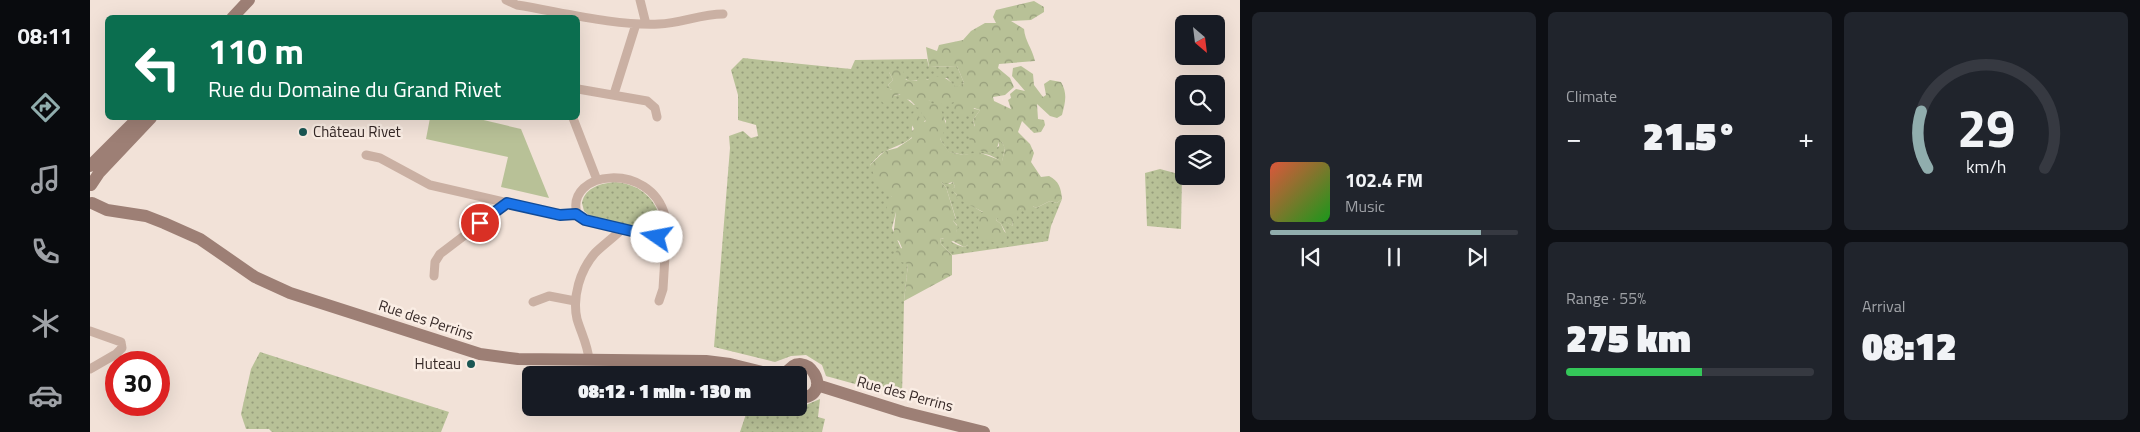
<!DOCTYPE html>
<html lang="en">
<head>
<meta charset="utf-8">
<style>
  :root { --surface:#171b24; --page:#20242c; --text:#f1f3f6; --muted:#9ea1a6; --line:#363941; --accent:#90adad }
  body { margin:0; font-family:"Titillium Web",sans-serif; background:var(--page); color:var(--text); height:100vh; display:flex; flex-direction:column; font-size:19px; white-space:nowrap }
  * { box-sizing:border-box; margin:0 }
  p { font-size:16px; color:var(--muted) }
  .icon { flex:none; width:28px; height:28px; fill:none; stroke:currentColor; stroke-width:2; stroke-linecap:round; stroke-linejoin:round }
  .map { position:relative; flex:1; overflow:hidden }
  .drawer { display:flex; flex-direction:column; gap:12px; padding:12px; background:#0d0f14; width:900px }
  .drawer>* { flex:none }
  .top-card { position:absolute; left:15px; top:15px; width:475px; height:105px; border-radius:8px; box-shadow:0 5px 20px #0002; background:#0b6e4f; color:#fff; overflow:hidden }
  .needle { width:32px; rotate:152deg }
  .buttons { position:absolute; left:1085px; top:15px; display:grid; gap:10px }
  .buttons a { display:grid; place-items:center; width:50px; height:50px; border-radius:8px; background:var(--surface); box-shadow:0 5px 20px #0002; font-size:25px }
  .speed { position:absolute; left:15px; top:351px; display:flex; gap:10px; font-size:25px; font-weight:700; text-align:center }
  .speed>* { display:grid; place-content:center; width:65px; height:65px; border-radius:50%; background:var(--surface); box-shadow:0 5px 20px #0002; line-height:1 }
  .speed .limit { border:8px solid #d22; background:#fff; color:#111 }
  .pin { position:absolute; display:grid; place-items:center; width:42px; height:42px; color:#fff; margin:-21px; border:2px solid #fff; border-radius:50%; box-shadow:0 1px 5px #0007 }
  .me { position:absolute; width:55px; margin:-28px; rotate:282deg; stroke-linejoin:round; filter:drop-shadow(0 0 4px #0008) }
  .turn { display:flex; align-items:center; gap:18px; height:105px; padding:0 20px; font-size:22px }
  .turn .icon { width:65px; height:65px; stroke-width:2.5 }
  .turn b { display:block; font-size:35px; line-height:42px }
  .big { font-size:38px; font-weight:800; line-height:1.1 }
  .drawer .card { flex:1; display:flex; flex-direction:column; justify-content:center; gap:8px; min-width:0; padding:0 18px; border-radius:8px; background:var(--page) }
  .drawer .dial { align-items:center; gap:0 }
  .dial svg { height:130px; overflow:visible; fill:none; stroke:var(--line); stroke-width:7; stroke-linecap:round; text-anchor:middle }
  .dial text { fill:var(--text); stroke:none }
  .song { display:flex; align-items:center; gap:15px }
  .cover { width:60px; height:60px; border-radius:8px; background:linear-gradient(135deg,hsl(10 70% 55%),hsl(120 70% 35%)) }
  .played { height:5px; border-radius:2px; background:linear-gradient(90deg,var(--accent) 85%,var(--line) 85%) }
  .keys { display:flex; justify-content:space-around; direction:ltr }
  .heat { display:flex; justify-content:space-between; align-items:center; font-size:28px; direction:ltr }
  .charge { height:8px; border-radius:4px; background:linear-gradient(90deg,#34c759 55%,var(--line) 0) }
  .drawer .tiles { flex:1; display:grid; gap:12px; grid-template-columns:repeat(3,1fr) }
  .card:first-child { grid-row:span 2 }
  .trip { position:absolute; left:432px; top:366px; width:285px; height:50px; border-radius:8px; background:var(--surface); box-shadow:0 5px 20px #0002; font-weight:800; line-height:50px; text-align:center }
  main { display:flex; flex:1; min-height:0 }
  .dock { display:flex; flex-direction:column; width:90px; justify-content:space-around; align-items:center; background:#090b0e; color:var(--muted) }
  .dock .icon { width:35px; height:35px }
  .dock .active { color:var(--accent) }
  .dock b { font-size:22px; color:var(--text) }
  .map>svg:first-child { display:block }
  .grass { fill:url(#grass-dots) }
  .forest { fill:url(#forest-crowns) }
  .park { fill:#b8c197 }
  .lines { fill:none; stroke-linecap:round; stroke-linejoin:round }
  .street { stroke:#cab0a3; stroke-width:9 }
  .secondary { stroke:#9d7f75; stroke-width:12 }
  .route-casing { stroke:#114b97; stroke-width:12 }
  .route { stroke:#1a73e8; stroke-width:9 }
  .poi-dot { fill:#1a5754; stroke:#faede4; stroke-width:2 }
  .labels { text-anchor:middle; stroke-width:5; stroke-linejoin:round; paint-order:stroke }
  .poi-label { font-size:15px; fill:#352826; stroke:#faede4; text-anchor:start }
  .street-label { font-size:15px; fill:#352826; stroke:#faede4 }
</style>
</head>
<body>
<main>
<nav class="dock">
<b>08:11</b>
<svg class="icon active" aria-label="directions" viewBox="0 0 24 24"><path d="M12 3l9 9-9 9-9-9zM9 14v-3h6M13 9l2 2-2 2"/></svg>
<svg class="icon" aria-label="music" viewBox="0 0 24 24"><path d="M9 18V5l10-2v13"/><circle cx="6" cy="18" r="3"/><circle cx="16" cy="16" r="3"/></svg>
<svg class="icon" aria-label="phone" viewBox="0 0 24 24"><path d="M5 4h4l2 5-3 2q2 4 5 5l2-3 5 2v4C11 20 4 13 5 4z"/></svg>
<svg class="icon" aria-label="climate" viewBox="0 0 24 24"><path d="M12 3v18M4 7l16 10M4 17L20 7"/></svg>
<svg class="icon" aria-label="car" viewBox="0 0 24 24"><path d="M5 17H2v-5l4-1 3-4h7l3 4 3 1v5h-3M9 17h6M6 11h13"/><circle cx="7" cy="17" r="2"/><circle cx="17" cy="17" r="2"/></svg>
</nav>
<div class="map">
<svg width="1150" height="432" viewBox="0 0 1150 432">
  <defs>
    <pattern id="grass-dots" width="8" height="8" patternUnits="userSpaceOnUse" patternTransform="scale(1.25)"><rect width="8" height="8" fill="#b8c197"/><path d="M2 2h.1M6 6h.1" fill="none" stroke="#969d7b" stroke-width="1.8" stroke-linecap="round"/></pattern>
    <pattern id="forest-crowns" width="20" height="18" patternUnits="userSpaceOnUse" patternTransform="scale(1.25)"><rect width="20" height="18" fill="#b8c197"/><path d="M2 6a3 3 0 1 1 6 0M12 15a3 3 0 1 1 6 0" fill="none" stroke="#969d7b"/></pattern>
  </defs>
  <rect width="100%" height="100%" fill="#f2e2d8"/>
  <path class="grass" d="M 653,58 L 761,69 L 765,60 L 837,59 L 839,67 L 867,66 L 874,83 L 866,88 L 857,78 L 820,81 L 799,72 L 803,80 L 798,85 L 803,90 L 799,89 L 804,96 L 811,94 L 824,105 L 840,100 L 864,101 L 865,105 L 890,110 L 883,120 L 891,150 L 899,153 L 909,146 L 909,142 L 912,142 L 915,148 L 912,162 C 896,151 891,153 874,155 C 870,155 865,152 859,153 L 850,139 L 856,121 L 845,105 L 841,105 L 837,120 L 822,125 L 822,137 C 815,144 805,146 796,151 C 790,153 785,160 780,165 L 802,197 L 806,212 L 802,228 L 818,264 L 814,301 L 812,397 L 736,376 L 732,365 L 716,355 L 701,356 L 685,362 L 624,347 L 640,148 L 639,136 L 653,131 L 661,138 L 668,136 L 666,125 L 648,120 L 648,95 L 641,70 Z
    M 1070,169 L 1092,175 L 1091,229 L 1057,226 L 1055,173 Z
    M 853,181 L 860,184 L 863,182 L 865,187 L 862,189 L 869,198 L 894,213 L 916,233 L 911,224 L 906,220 L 907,217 L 923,226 L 922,221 L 931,208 L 943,206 L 946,208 L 960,201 L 967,203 L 972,199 L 961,226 L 958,241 L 862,255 L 851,244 L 850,238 C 859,239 865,245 874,247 L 878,245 L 866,232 L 867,225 L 863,221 L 866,219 L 856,187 L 851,182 Z
    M 526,182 C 551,185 566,198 572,224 L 569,229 L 561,232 L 502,218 L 494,211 L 492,203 C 495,187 512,183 526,182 Z
    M 170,352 L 359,412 L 351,432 L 182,432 L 179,429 L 156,429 L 151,414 L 161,369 Z
    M 730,399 L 728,417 L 735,419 L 732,432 L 650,432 L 658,408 L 709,408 Z"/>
  <path class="forest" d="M 944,1 L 954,7 L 954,12 L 941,20 L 921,21 L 934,29 C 935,41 942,48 945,61 L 909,64 L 908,68 L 920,78 L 924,87 L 915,95 L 903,97 L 904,101 L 921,109 L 918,100 L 921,98 L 920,94 L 926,89 L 935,91 L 922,76 L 923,68 L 931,66 L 943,74 L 944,85 L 953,97 L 956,95 L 954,84 L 960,80 L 971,82 C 978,94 975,103 972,115 L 967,118 L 960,116 L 947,104 L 948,119 L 954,120 L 955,125 L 951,132 L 944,133 L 932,121 L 928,132 L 940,144 L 944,153 L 941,162 L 951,177 L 959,176 C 969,181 971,188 972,199 L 967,203 L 960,201 L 946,208 L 943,206 L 941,214 L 936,214 L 930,208 L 932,212 L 928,213 L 926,220 L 922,221 L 923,226 L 907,218 L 906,220 L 911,224 L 917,238 L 908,244 L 896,239 L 888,232 L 888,218 L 893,212 L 866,198 L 867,195 L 861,189 L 865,187 L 863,182 L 856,184 L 851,182 L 856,187 L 866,220 L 863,221 L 868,227 L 866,232 C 873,232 877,238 878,245 L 874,247 L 863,241 L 857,244 L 853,238 L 850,238 L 851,244 L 862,255 L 862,275 L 814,301 L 818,264 L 808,261 L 805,256 L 806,251 L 812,248 L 809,241 L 803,238 L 806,212 L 797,210 L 797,202 L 802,197 L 789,188 L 780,165 L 795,151 L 807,148 L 822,138 L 820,133 L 824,129 L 818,118 L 824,112 L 835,122 L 836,120 L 829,109 L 837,102 L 849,105 C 854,119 860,124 850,139 L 859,152 L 874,155 L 888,152 L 912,161 L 915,149 L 912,142 L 909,142 L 906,151 L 899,153 L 883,149 L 877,132 L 885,126 L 883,120 L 890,110 L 884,108 L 881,115 L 873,116 L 864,109 L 864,102 L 855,105 L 840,100 L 828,108 L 820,100 L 814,99 L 810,94 L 804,96 L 802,102 L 793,103 L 789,97 L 792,89 L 796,87 L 802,90 L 798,85 L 803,80 L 799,72 L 806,69 L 813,70 L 816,80 L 827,81 L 828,78 L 832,76 L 837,80 C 850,73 856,77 866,87 L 874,83 L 867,66 L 839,67 L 836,47 L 847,51 L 849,45 L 873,40 L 881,31 L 895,23 L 906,23 L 903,17 L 906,10 Z"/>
  <path class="park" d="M 340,118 L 385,118 L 431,129 L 459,198 L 411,187 L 418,157 L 336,139 Z"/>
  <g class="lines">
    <path class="street" d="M 416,0 L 427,5 C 471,12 525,26 569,24 C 591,23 611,14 633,14
      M 550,0 L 556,24
      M 488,89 L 557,101 L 565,108 L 567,117
      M 524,94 L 546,24
      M 483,118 L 507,180
      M 276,155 L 290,158 L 340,185 L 470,215 L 487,214
      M 344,276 L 345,262 L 350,254 L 417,203
      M 569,301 L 573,289 L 576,240 L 573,235 C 577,229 576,223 575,216 C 561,161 475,170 487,214 L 495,220 L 564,237 L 573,235
      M 443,302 L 459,296 L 485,301
      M 0,331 L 31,342 L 32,348 L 26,354 L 0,369
      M 499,360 C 498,345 491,333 487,319 C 482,297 490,270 505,253 C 513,245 523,238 531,230"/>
    <path class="secondary" d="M 142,18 L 159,0
      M 0,166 L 48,118
      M 1,185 L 9,173 L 61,118
      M 2,203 L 17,210 L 56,216 L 74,223 L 110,239 L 165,277 L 200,293 L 390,354 L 428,359 L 616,361 L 640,364 L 685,375
      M 695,375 C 715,341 748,397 709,398
      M 727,385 L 813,412 L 894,432"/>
  </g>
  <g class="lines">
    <defs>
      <path id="route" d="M 390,223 L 417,203 L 470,215 L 486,214 L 495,220 L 567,237"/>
    </defs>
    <use href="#route" class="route-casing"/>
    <use href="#route" class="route"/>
  </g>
  <g class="poi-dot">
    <circle cx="213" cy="132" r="5"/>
    <circle cx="381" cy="364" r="5"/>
  </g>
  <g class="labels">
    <g class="poi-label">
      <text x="223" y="137">Château Rivet</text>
      <text x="371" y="369" text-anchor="end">Huteau</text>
    </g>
    <g class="street-label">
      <text transform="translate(336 320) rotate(18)" y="5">Rue des Perrins</text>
      <text transform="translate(815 394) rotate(15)" y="5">Rue des Perrins</text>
    </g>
  </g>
</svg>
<div class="buttons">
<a><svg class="needle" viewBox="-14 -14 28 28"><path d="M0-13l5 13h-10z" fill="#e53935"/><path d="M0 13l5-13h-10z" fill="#9ea1a6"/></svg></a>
<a><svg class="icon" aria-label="search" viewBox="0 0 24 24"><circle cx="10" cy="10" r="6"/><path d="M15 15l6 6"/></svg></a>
<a><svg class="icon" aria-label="layers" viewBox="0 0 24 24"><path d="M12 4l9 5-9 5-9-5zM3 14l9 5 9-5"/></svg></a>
</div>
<div class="speed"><div class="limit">30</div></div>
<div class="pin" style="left:390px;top:223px;background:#d93025"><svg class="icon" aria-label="arrive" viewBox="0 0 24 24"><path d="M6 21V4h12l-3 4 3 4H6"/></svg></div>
<svg class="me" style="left:567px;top:237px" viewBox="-20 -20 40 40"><circle r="19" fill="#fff"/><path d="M0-13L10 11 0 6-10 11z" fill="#1a73e8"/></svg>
<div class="trip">08:12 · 1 min · 130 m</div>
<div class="top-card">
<div class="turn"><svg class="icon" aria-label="left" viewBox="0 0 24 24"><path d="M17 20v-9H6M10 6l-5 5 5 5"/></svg><div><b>110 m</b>Rue du Domaine du Grand Rivet</div></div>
</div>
</div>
<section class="drawer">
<div class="tiles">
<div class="card">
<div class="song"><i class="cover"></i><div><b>102.4 FM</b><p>Music</p></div></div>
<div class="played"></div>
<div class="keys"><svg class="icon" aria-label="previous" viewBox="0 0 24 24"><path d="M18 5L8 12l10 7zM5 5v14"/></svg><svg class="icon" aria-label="pause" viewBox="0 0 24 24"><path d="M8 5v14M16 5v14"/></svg><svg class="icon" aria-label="next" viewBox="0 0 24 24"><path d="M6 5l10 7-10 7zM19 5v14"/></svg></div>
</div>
<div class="card"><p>Climate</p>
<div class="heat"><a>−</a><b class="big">21.5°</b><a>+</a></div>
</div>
<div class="card dial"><svg viewBox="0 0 100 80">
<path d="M14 69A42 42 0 1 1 86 69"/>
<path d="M14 69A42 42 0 0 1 10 34" stroke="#90adad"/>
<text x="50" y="56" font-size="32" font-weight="700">29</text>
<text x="50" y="72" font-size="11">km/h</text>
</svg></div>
<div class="card"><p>Range · 55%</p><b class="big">275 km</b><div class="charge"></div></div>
<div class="card"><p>Arrival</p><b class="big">08:12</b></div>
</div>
</section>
</main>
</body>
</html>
